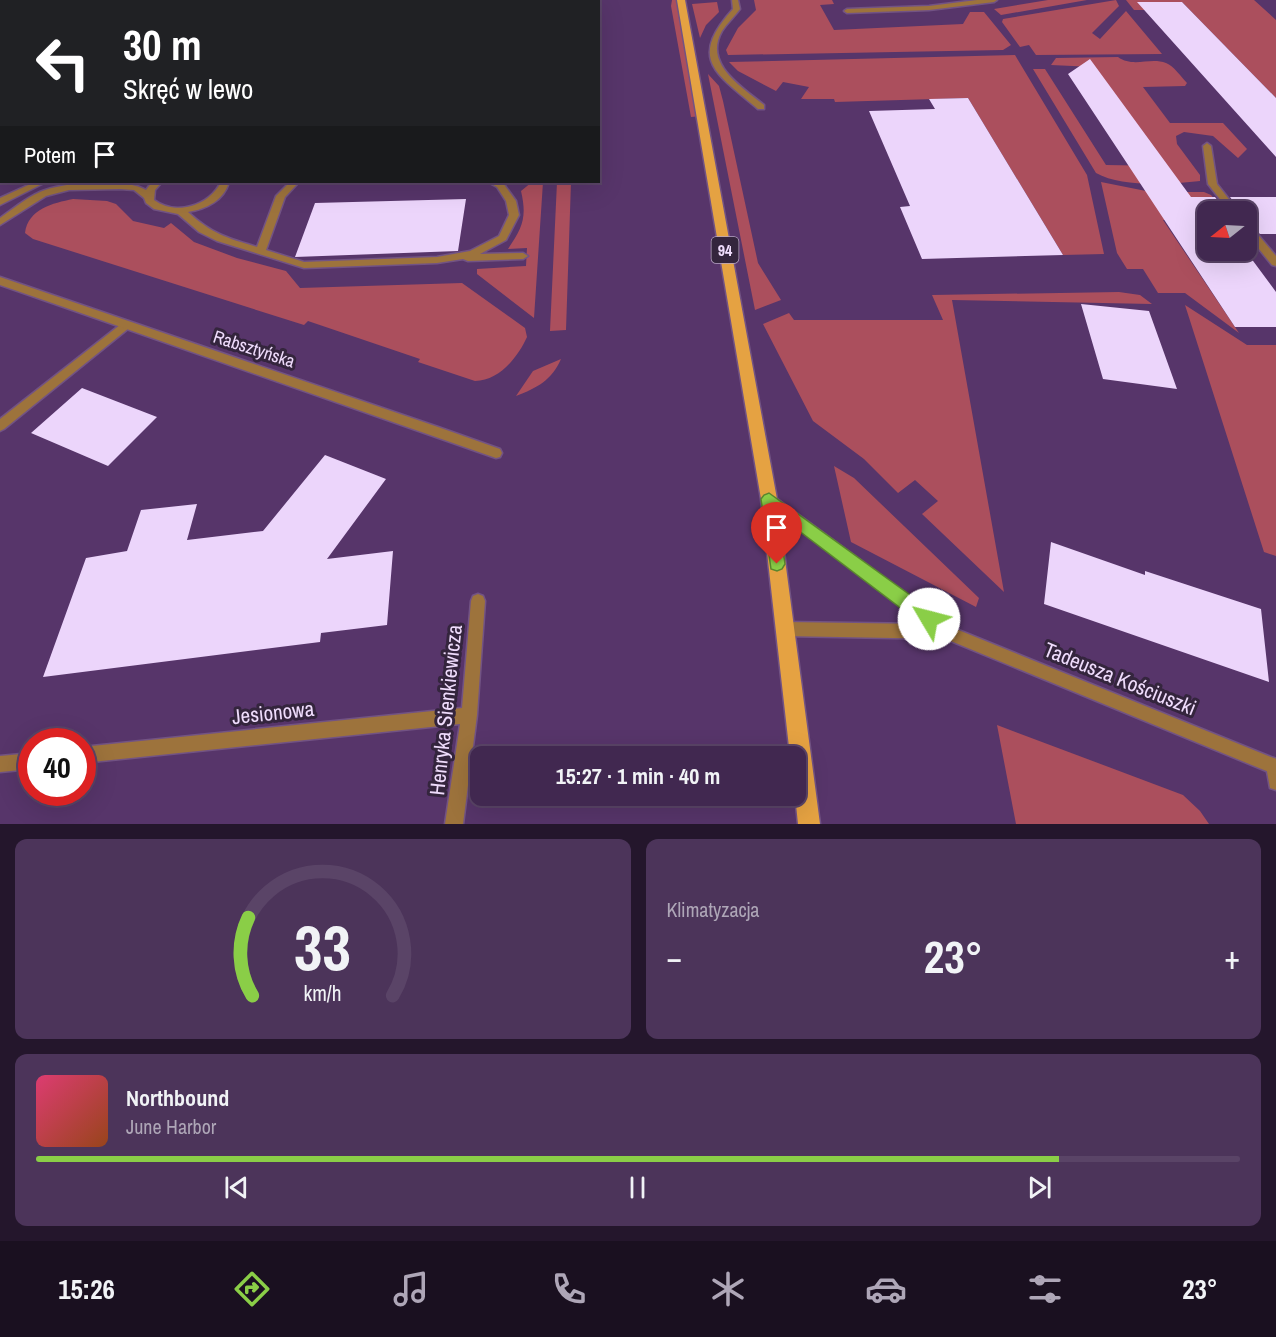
<!DOCTYPE html>
<html lang="pl">
<head>
<meta charset="utf-8">
<style>
  :root { --surface:#412850; --page:#4c345a; --text:#f1f3f6; --muted:#aea6b7; --line:#5a4467; --accent:#8ace47 }
  body { margin:0; font-family:"Archivo Narrow",sans-serif; background:var(--page); color:var(--text); height:100vh; display:flex; flex-direction:column; font-size:22px; white-space:nowrap }
  * { box-sizing:border-box; margin:0 }
  p { font-size:20px; color:var(--muted) }
  .icon { flex:none; width:33px; height:33px; fill:none; stroke:currentColor; stroke-width:2; stroke-linecap:round; stroke-linejoin:round }
  .map { position:relative; height:824px; overflow:hidden }
  .side { display:flex; flex-direction:column; gap:15px; padding:15px; background:#24162c; flex:1 }
  .side>* { flex:none }
  .guide { position:absolute; left:0px; top:0px; width:600px; height:183px; box-shadow:0 6px 24px #0002,0 0 0 2px var(--line); background:#202124; color:#fff; overflow:hidden }
  .needle { width:39px; rotate:252deg }
  .tools { position:absolute; left:1197px; top:201px; display:grid; gap:12px }
  .tools a { display:grid; place-items:center; width:60px; height:60px; border-radius:12px; background:var(--surface); box-shadow:0 6px 24px #0002,0 0 0 2px var(--line); font-size:30px }
  .speed { position:absolute; left:18px; top:728px; display:flex; gap:12px; font-size:30px; font-weight:700; text-align:center }
  .speed>* { display:grid; place-content:center; width:78px; height:78px; border-radius:50%; background:var(--surface); box-shadow:0 6px 24px #0002,0 0 0 2px var(--line); line-height:1 }
  .speed .limit { border:9px solid #d22; background:#fff; color:#111 }
  .pin { position:absolute; display:grid; place-items:center; width:51px; height:51px; color:#fff; margin:-62px -26px; border-radius:50% 50% 50% 0; rotate:-45deg; box-shadow:0 0 6px #0007 }
  .pin .icon { rotate:45deg }
  .me { position:absolute; width:66px; margin:-33px; rotate:307deg; stroke-linejoin:round; filter:drop-shadow(0 0 4px #0008) }
  .turn { display:flex; align-items:center; gap:21px; height:126px; padding:0 24px; font-size:27px }
  .turn .icon { width:78px; height:78px; stroke-width:2.5 }
  .turn b { display:block; font-size:42px; line-height:51px }
  .then { display:flex; align-items:center; height:57px; padding:0 24px; background:#0003; gap:12px; font-size:22px }
  .big { font-size:45px; font-weight:800; line-height:1.1 }
  .side .widget { flex:1; display:flex; flex-direction:column; justify-content:center; gap:9px; min-width:0; padding:0 21px; border-radius:12px; background:var(--page) }
  .side .dial { align-items:center; gap:0 }
  .dial svg { height:156px; overflow:visible; fill:none; stroke:var(--line); stroke-width:7; stroke-linecap:round; text-anchor:middle }
  .dial text { fill:var(--text); stroke:none }
  .song { display:flex; align-items:center; gap:18px }
  .cover { width:72px; height:72px; border-radius:9px; background:linear-gradient(135deg,hsl(340 70% 55%),hsl(20 70% 35%)) }
  .played { height:6px; border-radius:3px; background:linear-gradient(90deg,var(--accent) 85%,var(--line) 85%) }
  .keys { display:flex; justify-content:space-around; direction:ltr }
  .heat { display:flex; justify-content:space-between; align-items:center; font-size:33px; direction:ltr }
  .side .tiles { flex:1; display:grid; gap:15px; grid-template-columns:1fr 1fr }
  .widget:last-child { grid-column:span 2 }
  .trip { position:absolute; left:470px; top:746px; width:336px; height:60px; border-radius:12px; background:var(--surface); box-shadow:0 6px 24px #0002,0 0 0 2px var(--line); font-weight:800; line-height:60px; text-align:center }
  .tabs { display:flex; height:96px; justify-content:space-around; align-items:center; background:#1a1020; color:var(--muted) }
  .tabs .icon { width:42px; height:42px }
  .tabs .on { color:var(--accent) }
  .tabs b { font-size:27px; color:var(--text) }
  .map>svg:first-child { display:block }
  .green { fill:#ab4f5d }
  .building { fill:#ecd5fb }
  .lines { fill:none; stroke-linecap:round; stroke-linejoin:round }
  .service-casing { stroke:#725384; stroke-width:3 }
  .minor-casing { stroke:#725384; stroke-width:3 }
  .tertiary-casing { stroke:#725384; stroke-width:3 }
  .primary-casing { stroke:#725384; stroke-width:3 }
  .service { fill:#9d733c; fill-rule:evenodd }
  .minor { fill:#9d733c; fill-rule:evenodd }
  .tertiary { fill:#9d733c; fill-rule:evenodd }
  .primary { fill:#e5a242; fill-rule:evenodd }
  .route { fill:#8ace47; stroke:#5a862e; stroke-width:1.5 }
  .labels { text-anchor:middle; stroke-width:6; stroke-linejoin:round; paint-order:stroke }
  .shield { fill:#34253d; stroke:#b7a5c3; stroke-width:1.5 }
  .shield-label { font-size:16px; font-weight:bold; fill:#efdcfc }
  .street-label { font-size:18px; fill:#efdcfc; stroke:#34253d }
  .near-street-label { font-size:21px; fill:#efdcfc; stroke:#34253d }
</style>
</head>
<body>
<div class="map">
<svg width="1276" height="824" viewBox="0 0 1276 824">
  <rect width="100%" height="100%" fill="#57356a"/>
  <path class="green" d="M 683,0 L 702,116 L 691,117 L 671,6 L 672,0 Z
    M 754,0 L 832,0 L 834,4 L 820,5 L 834,30 L 963,24 L 970,12 L 984,12 L 1011,45 L 1003,50 L 728,55 L 726,50 L 738,28 L 756,10 Z
    M 1048,0 L 1087,0 L 1001,15 L 994,9 Z
    M 1116,0 L 1119,6 L 1092,33 L 1100,39 L 1126,11 L 1162,54 L 1036,55 L 1029,45 L 1020,47 L 1002,22 L 1003,19 Z
    M 1126,0 L 1254,0 L 1276,20 L 1276,98 L 1182,2 L 1138,2 L 1145,10 L 1134,10 Z
    M 717,2 L 719,12 L 706,25 L 700,38 L 692,4 Z
    M 1015,55 L 1087,175 L 1104,254 L 1063,255 L 968,98 L 835,102 L 834,99 L 801,99 L 809,87 L 783,82 L 776,91 L 738,71 L 729,62 Z
    M 1118,57 C 1133,68 1150,57 1166,63 C 1174,66 1181,77 1187,83 L 1185,86 L 1143,87 L 1170,123 L 1223,123 L 1247,149 L 1238,158 L 1213,136 L 1184,132 L 1176,136 L 1177,144 L 1200,175 L 1200,181 C 1171,184 1122,188 1096,173 L 1033,69 L 1045,69 L 1106,165 L 1164,166 L 1094,67 L 1051,65 L 1056,58 Z
    M 708,74 L 719,86 L 723,101 L 758,263 L 781,300 L 755,310 Z
    M 532,182 L 543,182 L 534,318 L 477,274 L 477,269 L 526,266 L 527,248 L 508,249 C 523,227 527,217 521,191 Z
    M 557,182 L 571,182 L 566,330 L 550,331 Z
    M 1101,182 L 1151,192 L 1204,192 L 1211,195 L 1224,211 L 1208,212 L 1207,220 L 1163,220 L 1239,333 L 1185,293 L 1158,293 L 1143,269 L 1127,269 L 1117,253 Z
    M 73,199 L 107,201 L 116,204 L 133,221 L 164,228 L 171,223 L 194,242 L 237,258 L 286,271 L 300,288 L 462,283 L 525,328 L 527,337 C 518,357 499,381 475,381 L 418,362 L 420,359 L 308,321 L 304,325 L 33,239 L 25,233 C 28,209 53,203 73,199 Z
    M 1119,292 L 1140,295 L 1152,304 L 952,300 L 1004,592 L 922,514 L 938,501 L 915,480 L 898,493 L 864,459 L 813,421 L 763,324 L 789,313 L 794,320 L 943,320 L 932,295 Z
    M 1185,305 L 1247,345 L 1276,345 L 1276,556 L 1264,552 Z
    M 561,359 C 552,380 537,388 516,396 L 533,371 Z
    M 834,466 L 854,478 L 979,598 L 976,607 L 851,542 Z
    M 997,725 L 1183,795 L 1200,811 L 1209,824 L 1016,824 Z"/>
  <path class="building" d="M 1137,2 L 1182,2 L 1276,98 L 1276,157 Z
    M 1090,59 L 1191,197 L 1215,197 L 1227,212 L 1208,212 L 1208,250 L 1245,250 L 1276,292 L 1276,327 L 1235,327 L 1068,74 Z
    M 968,98 L 1063,255 L 922,259 L 900,207 L 910,206 L 869,111 L 935,109 L 929,99 Z
    M 1230,197 L 1276,197 L 1276,234 L 1260,234 L 1246,221 L 1246,212 L 1241,212 Z
    M 466,199 L 458,251 L 295,257 L 315,203 Z
    M 1081,304 L 1149,311 L 1177,389 L 1103,379 Z
    M 82,388 L 157,417 L 108,466 L 31,433 Z
    M 325,455 L 386,479 L 327,559 L 393,551 L 387,625 L 321,633 L 320,642 L 43,677 L 86,558 L 127,551 L 141,510 L 197,504 L 187,540 L 263,531 Z
    M 1051,542 L 1145,575 L 1145,571 L 1261,609 L 1269,682 L 1044,604 Z"/>
  <g class="lines">
    <defs>
      <path id="service" d="M 732,0 L 738,0 L 740,9 C 735,16 727,23 722,31 C 703,64 742,87 764,105 L 764,109 L 758,109 C 715,73 688,59 733,9 Z
        M 1207,143 L 1211,146 L 1217,184 L 1239,212 L 1230,212 L 1208,184 L 1203,146 Z
        M 35,182 L 46,182 L 0,205 L 0,198 Z
        M 152,182 L 162,182 L 155,190 L 154,200 C 176,216 209,206 221,182 L 229,182 C 224,200 207,209 188,212 C 212,234 227,238 257,247 L 276,196 L 290,182 L 299,182 L 285,197 L 266,250 L 304,262 L 437,257 L 470,251 L 499,236 L 509,215 L 506,201 L 497,187 L 488,182 L 503,183 L 516,201 L 519,215 L 506,240 L 480,254 L 523,253 L 528,256 L 523,259 L 468,261 L 463,259 L 437,263 L 304,268 L 217,241 L 199,232 L 178,214 L 154,209 L 146,203 L 144,198 L 134,190 L 120,189 L 69,190 L 46,196 L 0,225 L 0,218 C 13,209 26,198 40,192 C 62,182 125,177 146,190 Z
        M 1246,223 L 1249,224 L 1276,256 L 1276,266 L 1272,265 L 1246,233 Z
        M 125,321 L 129,322 L 130,325 L 129,328 L 4,429 L 0,431 L 0,419 Z
        M 1274,758 L 1276,759 L 1276,790 L 1270,788 L 1266,766 L 1268,760 Z"/>
      <path id="minor" d="M 977,0 L 997,0 L 994,2 L 929,10 L 847,13 L 844,11 L 847,9 L 929,6 Z
        M 478,594 L 483,596 L 485,601 L 477,715 L 463,824 L 445,824 L 460,724 L 82,763 L 82,747 L 462,708 L 471,601 L 473,596 Z
        M 32,753 L 32,769 L 0,772 L 0,756 Z"/>
      <path id="tertiary" d="M 0,277 L 438,427 L 500,449 L 502,453 L 500,457 L 496,458 L 58,305 L 0,285 Z
        M 769,493 L 951,627 L 1276,759 L 1276,775 L 946,639 L 785,636 L 780,634 L 778,629 L 780,624 L 785,622 L 924,624 L 764,503 L 762,499 L 764,495 Z"/>
      <path id="primary" d="M 677,0 L 685,0 L 777,499 L 820,824 L 798,824 L 795,795 L 795,756 L 790,756 L 761,499 Z"/>
    </defs>
    <use href="#service" class="service-casing"/>
    <use href="#minor" class="minor-casing"/>
    <use href="#tertiary" class="tertiary-casing"/>
    <use href="#primary" class="primary-casing"/>
    <use href="#service" class="service"/>
    <use href="#minor" class="minor"/>
    <use href="#tertiary" class="tertiary"/>
    <use href="#primary" class="primary"/>
  </g>
  <path class="route" d="M 769,493 L 935,613 L 937,619 L 935,625 L 929,627 L 923,625 L 778,515 L 785,564 L 782,569 L 777,571 L 771,569 L 761,499 L 764,495 Z"/>
  <g class="labels">
    <rect class="shield" x="711.5" y="237" width="27" height="26" rx="4.5"/>
    <g class="shield-label">
      <text x="725" y="256">94</text>
    </g>
    <g class="street-label">
      <text transform="translate(254 349) rotate(18)" y="6">Rabsztyńska</text>
    </g>
    <g class="near-street-label">
      <text transform="translate(1120 679) rotate(22)" y="7">Tadeusza Kościuszki</text>
      <text transform="translate(446 710) rotate(-84)" y="7">Henryka Sienkiewicza</text>
      <text transform="translate(273 713) rotate(-6)" y="7">Jesionowa</text>
    </g>
  </g>
</svg>
<div class="tools">
<a><svg class="needle" viewBox="-14 -14 28 28"><path d="M0-13l5 13h-10z" fill="#e53935"/><path d="M0 13l5-13h-10z" fill="#aea6b7"/></svg></a>
</div>
<div class="speed"><div class="limit">40</div></div>
<div class="pin" style="left:777px;top:564px;background:#d93025"><svg class="icon" aria-label="arrive" viewBox="0 0 24 24"><path d="M6 21V4h12l-3 4 3 4H6"/></svg></div>
<svg class="me" style="left:929px;top:619px" viewBox="-20 -20 40 40"><circle r="19" fill="#fff"/><path d="M0-13L10 11 0 6-10 11z" fill="#8ace47"/></svg>
<div class="trip">15:27 · 1 min · 40 m</div>
<div class="guide">
<div class="turn"><svg class="icon" aria-label="left" viewBox="0 0 24 24"><path d="M17 20v-9H6M10 6l-5 5 5 5"/></svg><div><b>30 m</b>Skręć w lewo</div></div>
<div class="then">Potem<svg class="icon" aria-label="arrive" viewBox="0 0 24 24"><path d="M6 21V4h12l-3 4 3 4H6"/></svg></div>
</div>
</div>
<section class="side">
<div class="tiles">
<div class="widget dial"><svg viewBox="0 0 100 80">
<path d="M14 69A42 42 0 1 1 86 69"/>
<path d="M14 69A42 42 0 0 1 12 29" stroke="#8ace47"/>
<text x="50" y="56" font-size="32" font-weight="700">33</text>
<text x="50" y="72" font-size="11">km/h</text>
</svg></div>
<div class="widget"><p>Klimatyzacja</p>
<div class="heat"><a>−</a><b class="big">23°</b><a>+</a></div>
</div>
<div class="widget">
<div class="song"><i class="cover"></i><div><b>Northbound</b><p>June Harbor</p></div></div>
<div class="played"></div>
<div class="keys"><svg class="icon" aria-label="previous" viewBox="0 0 24 24"><path d="M18 5L8 12l10 7zM5 5v14"/></svg><svg class="icon" aria-label="pause" viewBox="0 0 24 24"><path d="M8 5v14M16 5v14"/></svg><svg class="icon" aria-label="next" viewBox="0 0 24 24"><path d="M6 5l10 7-10 7zM19 5v14"/></svg></div>
</div>
</div>
</section>
<nav class="tabs">
<b>15:26</b>
<svg class="icon on" aria-label="directions" viewBox="0 0 24 24"><path d="M12 3l9 9-9 9-9-9zM9 14v-3h6M13 9l2 2-2 2"/></svg>
<svg class="icon" aria-label="music" viewBox="0 0 24 24"><path d="M9 18V5l10-2v13"/><circle cx="6" cy="18" r="3"/><circle cx="16" cy="16" r="3"/></svg>
<svg class="icon" aria-label="phone" viewBox="0 0 24 24"><path d="M5 4h4l2 5-3 2q2 4 5 5l2-3 5 2v4C11 20 4 13 5 4z"/></svg>
<svg class="icon" aria-label="climate" viewBox="0 0 24 24"><path d="M12 3v18M4 7l16 10M4 17L20 7"/></svg>
<svg class="icon" aria-label="car" viewBox="0 0 24 24"><path d="M5 17H2v-5l4-1 3-4h7l3 4 3 1v5h-3M9 17h6M6 11h13"/><circle cx="7" cy="17" r="2"/><circle cx="17" cy="17" r="2"/></svg>
<svg class="icon" aria-label="filters" viewBox="0 0 24 24"><path d="M4 7h16M4 17h16"/><circle cx="9" cy="7" r="2"/><circle cx="15" cy="17" r="2"/></svg>
<b>23°</b>
</nav>
</body>
</html>
